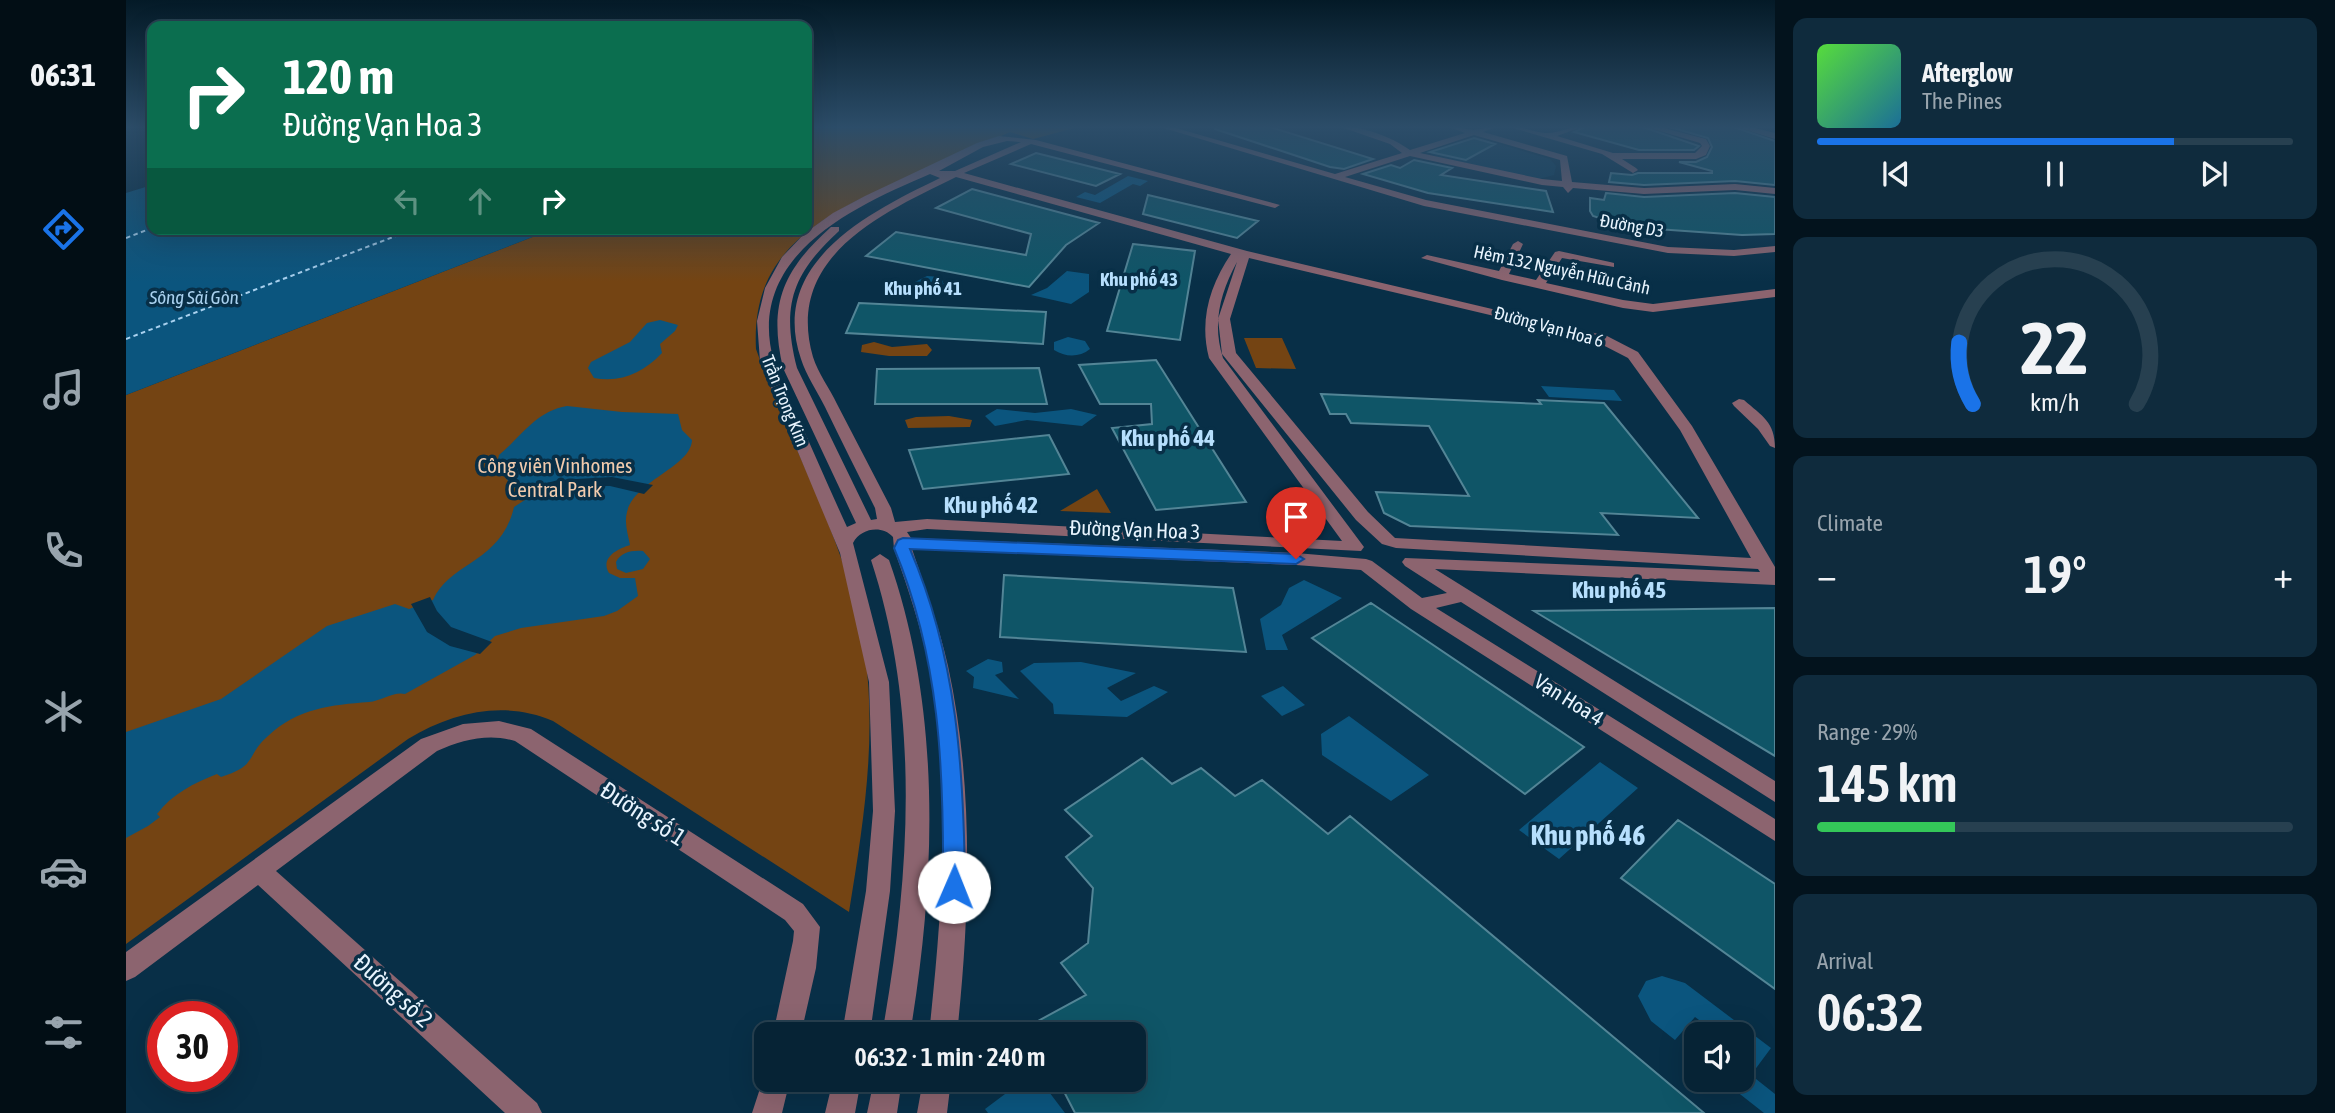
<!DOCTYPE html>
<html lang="en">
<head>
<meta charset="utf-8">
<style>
  :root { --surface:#062335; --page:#0f2b3d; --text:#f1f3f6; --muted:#98a4ad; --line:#274050; --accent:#1a73e8 }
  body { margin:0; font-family:"Asap Condensed",sans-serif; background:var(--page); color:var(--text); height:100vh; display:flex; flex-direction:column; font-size:26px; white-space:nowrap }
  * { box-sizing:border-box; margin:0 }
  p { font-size:23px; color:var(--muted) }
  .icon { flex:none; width:38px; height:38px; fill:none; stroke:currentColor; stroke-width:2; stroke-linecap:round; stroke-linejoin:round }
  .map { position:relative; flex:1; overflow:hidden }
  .details { display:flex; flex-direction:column; gap:18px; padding:18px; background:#03131d; width:560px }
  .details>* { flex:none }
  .top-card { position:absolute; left:21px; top:21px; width:665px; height:214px; border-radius:14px; box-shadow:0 7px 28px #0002,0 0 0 2px var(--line); background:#0b6e4f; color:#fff; overflow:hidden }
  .controls { position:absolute; left:1558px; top:1022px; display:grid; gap:14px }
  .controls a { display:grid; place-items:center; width:70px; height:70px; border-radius:14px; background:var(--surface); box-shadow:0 7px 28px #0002,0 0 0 2px var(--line); font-size:35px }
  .speed { position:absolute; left:21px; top:1001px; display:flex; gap:14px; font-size:35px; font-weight:700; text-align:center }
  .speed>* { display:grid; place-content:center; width:91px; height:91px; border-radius:50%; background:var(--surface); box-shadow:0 7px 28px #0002,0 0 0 2px var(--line); line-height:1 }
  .speed .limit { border:10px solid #d22; background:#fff; color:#111 }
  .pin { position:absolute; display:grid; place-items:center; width:60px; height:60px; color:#fff; margin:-72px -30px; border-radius:50% 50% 50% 0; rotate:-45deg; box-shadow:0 0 7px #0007 }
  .pin .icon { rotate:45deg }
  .me { position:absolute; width:77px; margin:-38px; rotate:1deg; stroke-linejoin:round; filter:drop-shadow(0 0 5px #0008) }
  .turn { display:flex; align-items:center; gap:24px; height:147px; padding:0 21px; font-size:32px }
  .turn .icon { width:91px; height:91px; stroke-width:2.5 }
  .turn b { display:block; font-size:49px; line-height:60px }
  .lanes { display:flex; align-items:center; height:66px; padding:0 21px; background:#0003; justify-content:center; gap:35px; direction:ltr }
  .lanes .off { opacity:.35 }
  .big { font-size:52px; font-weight:600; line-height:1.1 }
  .details .tile { flex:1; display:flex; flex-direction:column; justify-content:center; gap:10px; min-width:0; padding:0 24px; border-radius:14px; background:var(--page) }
  .details .dial { align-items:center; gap:0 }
  .dial svg { height:182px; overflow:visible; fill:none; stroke:var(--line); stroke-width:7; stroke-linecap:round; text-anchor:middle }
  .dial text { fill:var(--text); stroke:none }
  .song { display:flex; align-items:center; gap:21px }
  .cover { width:84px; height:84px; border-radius:10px; background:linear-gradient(135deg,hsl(110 70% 55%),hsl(200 70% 35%)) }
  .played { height:7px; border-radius:4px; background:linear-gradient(90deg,var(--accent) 75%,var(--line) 75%) }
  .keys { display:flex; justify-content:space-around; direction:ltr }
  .heat { display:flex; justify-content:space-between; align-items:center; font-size:38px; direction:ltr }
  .charge { height:10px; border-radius:5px; background:linear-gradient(90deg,#34c759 29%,var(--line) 0) }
  .trip { position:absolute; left:628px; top:1022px; width:392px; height:70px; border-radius:14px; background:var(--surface); box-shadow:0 7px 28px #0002,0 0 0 2px var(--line); font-weight:600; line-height:70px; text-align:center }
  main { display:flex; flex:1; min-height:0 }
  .tab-bar { display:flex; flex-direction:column; width:126px; justify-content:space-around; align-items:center; background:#020e15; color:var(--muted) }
  .tab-bar .icon { width:49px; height:49px }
  .tab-bar .current { color:var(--accent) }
  .tab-bar b { font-size:32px; color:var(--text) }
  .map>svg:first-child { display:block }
  .built { fill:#0b3b56 }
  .green { fill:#744413 }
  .water { fill:#0b557e }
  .pier { fill:#082f47 }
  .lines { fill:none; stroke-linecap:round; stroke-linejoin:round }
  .ferry { stroke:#a9d1ef; stroke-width:2; stroke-dasharray:4.5 3.5; stroke-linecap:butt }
  .building { fill:#0f5567; stroke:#538596; stroke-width:2 }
  .minor { fill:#8c646f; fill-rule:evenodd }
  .route { fill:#1a73e8; stroke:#114b97; stroke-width:2 }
  .labels { text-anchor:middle; stroke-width:7; stroke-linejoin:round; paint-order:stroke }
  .far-street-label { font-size:18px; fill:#e8f4fe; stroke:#082f47 }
  .far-neighbourhood-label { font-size:19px; font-weight:bold; fill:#b6dffd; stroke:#082f47 }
  .far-water-label { font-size:19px; font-style:italic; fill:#a9d1ef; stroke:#082f47 }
  .park-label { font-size:21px; fill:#f1cbad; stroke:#082f47 }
  .street-label { font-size:21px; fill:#e8f4fe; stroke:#082f47 }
  .neighbourhood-label { font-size:23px; font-weight:bold; fill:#b6dffd; stroke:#082f47 }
  .near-street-label { font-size:24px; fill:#e8f4fe; stroke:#082f47 }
  .near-neighbourhood-label { font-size:28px; font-weight:bold; fill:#b6dffd; stroke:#082f47 }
</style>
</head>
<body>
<main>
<nav class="tab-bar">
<b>06:31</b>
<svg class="icon current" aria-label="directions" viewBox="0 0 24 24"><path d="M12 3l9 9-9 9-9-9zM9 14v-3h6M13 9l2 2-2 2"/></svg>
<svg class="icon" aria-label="music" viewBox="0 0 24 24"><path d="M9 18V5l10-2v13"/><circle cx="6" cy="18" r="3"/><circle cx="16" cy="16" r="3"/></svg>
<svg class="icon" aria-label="phone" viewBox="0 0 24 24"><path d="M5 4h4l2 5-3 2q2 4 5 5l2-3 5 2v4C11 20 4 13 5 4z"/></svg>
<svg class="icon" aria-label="climate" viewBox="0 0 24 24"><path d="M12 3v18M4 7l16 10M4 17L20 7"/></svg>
<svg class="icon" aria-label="car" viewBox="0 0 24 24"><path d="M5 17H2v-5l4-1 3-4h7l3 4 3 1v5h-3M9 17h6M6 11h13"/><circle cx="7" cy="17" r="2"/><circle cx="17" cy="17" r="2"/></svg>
<svg class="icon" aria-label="filters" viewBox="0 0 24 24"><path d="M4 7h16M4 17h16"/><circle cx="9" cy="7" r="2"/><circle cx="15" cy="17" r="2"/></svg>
</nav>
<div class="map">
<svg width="1649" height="1113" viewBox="0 0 1649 1113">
  <rect width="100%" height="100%" fill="#082f47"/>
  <path class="built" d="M 1352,138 L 1424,159 L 1430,166 L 1428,175 L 1413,179 L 1316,159 L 1305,154 L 1305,151 Z"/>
  <path class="green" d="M 694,126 L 956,126 L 907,139 L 884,132 L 730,201 C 666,235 626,272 630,349 C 665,448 725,549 739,653 C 751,741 737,826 723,912 L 427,721 C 378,700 327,712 282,739 L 0,944 L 0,395 L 427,229 L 681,229 L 681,131 Z
    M 1118,338 L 1156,338 L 1170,369 L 1130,368 Z
    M 748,342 L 766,347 L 801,344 L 806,350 L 801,356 L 763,356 L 735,352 L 736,345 Z
    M 823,416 L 846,420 L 844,427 L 782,428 L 779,420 L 790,417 Z
    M 971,489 L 985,513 L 934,511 Z"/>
  <path class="water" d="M 1002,176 L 1022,181 L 1014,186 L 1007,184 L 974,203 L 950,197 L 959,192 L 969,195 Z
    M 26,185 L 26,229 L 427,229 L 0,395 L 0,193 Z
    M 941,271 L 963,274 L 963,292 L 945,304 L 905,295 L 921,288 Z
    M 801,276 L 815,277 L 817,283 L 833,286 L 838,292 L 817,295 L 811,288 L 783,285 Z
    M 534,320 L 552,325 L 549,331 L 534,344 L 536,353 C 517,373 495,383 468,378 L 462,368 L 465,362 L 504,342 L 521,323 Z
    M 942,337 L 959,341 L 964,349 C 953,358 939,357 928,350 L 928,342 Z
    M 1415,386 L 1488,390 L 1496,401 L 1423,397 Z
    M 441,406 L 496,412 L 552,414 L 556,430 L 566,440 C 565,467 509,480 501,512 C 498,523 502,535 504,545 C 491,549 474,558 483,573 L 494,578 L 509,578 L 512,596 L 491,611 L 478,616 L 395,628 L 369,636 L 349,655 L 279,694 C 268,691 255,701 243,702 C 205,705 172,708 142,736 C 119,756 133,765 95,777 L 91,774 C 68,783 46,794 31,814 L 34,817 L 22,826 L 0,838 L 0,732 L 95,699 L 201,626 L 269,604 L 283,609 L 307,600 C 324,562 375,563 388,507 L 405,496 L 401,486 L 385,488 L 372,459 L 373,455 C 396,436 410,411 441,406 Z
    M 871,409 L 909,413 L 945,409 L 971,415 L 956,426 L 901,420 L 869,426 L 859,416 Z
    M 517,551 L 524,559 L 517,569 L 500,573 L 491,569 L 490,562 C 495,552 506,550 517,551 Z
    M 1178,580 L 1216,598 L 1156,635 L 1162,650 L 1140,650 L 1134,619 L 1155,605 L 1163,588 Z
    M 862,659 L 876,662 L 877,672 L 869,675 L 893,699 L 847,688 L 848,677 L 840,671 Z
    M 955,662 L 1010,673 L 981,688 L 995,701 L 1028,686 L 1042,692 L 1001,717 L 928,714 L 927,704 L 894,671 L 908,663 Z
    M 1157,686 L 1179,705 L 1156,716 L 1135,696 Z
    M 1223,716 L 1303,775 L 1265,801 L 1196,755 L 1195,734 Z
    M 1474,762 L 1512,788 L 1433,859 L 1393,830 Z
    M 1536,976 L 1559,983 L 1645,1048 L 1625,1075 L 1649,1094 L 1649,1113 L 1638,1113 L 1596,1080 L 1615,1080 L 1615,1034 L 1592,1034 L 1569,1017 L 1549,1040 L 1525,1021 L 1512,996 L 1520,981 Z
    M 882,1080 L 914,1080 L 939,1113 L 862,1113 L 859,1109 L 887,1088 Z"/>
  <path class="pier" d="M 486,477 L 527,485 L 518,494 L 484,486 L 457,486 L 427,490 L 394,499 L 401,494 L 399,490 L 391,491 L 432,480 Z
    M 304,597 L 311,611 L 325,627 L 366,642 L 354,654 L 324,646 L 301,632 L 285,604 Z"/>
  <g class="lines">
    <path class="ferry" d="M 0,238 L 26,228
      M 0,339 L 288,229"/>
  </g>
  <path class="building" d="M 1090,126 L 1141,126 L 1247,159 L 1218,169 L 1204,167 L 1089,129 Z
    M 1461,126 L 1514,126 L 1573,146 L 1568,150 L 1513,150 L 1448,132 Z
    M 1540,126 L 1605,126 L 1649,141 L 1649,185 L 1609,181 L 1518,185 L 1483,182 L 1485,173 L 1506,175 L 1512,173 L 1586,173 L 1586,171 L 1553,162 L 1570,162 L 1581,157 L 1586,147 L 1582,138 Z
    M 1348,138 L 1369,144 L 1340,160 L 1304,152 Z
    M 910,153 L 994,174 L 970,186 L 885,164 Z
    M 1288,160 L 1326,168 L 1315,175 L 1420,191 L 1427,212 L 1302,193 L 1237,174 L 1265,165 L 1274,168 Z
    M 846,189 L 973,223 L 940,245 L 903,287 L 740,256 L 770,232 L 900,255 L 905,234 L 810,208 Z
    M 1480,193 L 1518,197 L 1609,193 L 1649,197 L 1649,234 L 1616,235 L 1502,227 L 1467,216 L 1464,211 L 1464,198 L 1478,200 Z
    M 1022,195 L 1132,221 L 1111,238 L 1017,214 Z
    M 1007,244 L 1069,251 L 1054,340 L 981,331 Z
    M 733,303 L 920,312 L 917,344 L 720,333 Z
    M 1030,360 L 1120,502 L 1030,510 L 986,428 L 1026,424 L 1025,404 L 974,404 L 953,365 Z
    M 913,368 L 921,404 L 749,404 L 751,369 Z
    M 1195,394 L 1415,404 L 1412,400 L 1478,403 L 1572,518 L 1475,513 L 1492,535 L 1284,526 L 1258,513 L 1250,492 L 1343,496 L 1303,426 L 1225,423 L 1220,414 L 1204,414 Z
    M 923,435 L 943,474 L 797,489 L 783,450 Z
    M 878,575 L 1107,588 L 1120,652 L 874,637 Z
    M 1245,603 L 1458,747 L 1399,794 L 1186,638 Z
    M 1649,608 L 1649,756 L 1408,611 Z
    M 1016,758 L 1046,784 L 1075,768 L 1109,796 L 1136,780 L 1202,834 L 1224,816 L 1578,1113 L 949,1113 L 932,1080 L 1008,1080 L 1008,1034 L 888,1034 L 960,995 L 935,963 L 962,943 L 967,888 L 940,857 L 966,836 L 939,810 Z
    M 1552,820 L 1649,884 L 1649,989 L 1495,878 Z"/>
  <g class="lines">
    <path class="minor" d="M 1031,126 L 1043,126 L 1209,174 L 1276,153 L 1264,144 L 1212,126 C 1236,126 1264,136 1284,150 L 1339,133 L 1321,126 L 1348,130 L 1372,126 L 1357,132 L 1441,156 L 1446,182 L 1518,188 L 1609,184 L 1649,188 L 1649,194 L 1609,190 L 1518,194 L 1447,188 L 1442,193 L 1437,187 L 1416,185 L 1284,156 L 1219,177 L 1300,200 L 1542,247 L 1608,250 L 1649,246 L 1649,252 L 1608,256 L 1542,253 L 1298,206 ZM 1348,135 L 1434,160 L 1436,181 L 1416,179 L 1294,153 Z
      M 1380,126 C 1394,125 1405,132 1419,133 C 1431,134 1445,126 1458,126 L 1431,136 L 1487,153 L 1569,153 L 1576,146 L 1574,143 L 1517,126 L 1530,126 L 1580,139 L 1584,146 L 1580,155 L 1570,159 L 1496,159 L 1510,168 L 1512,170 L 1507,173 L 1476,154 Z
      M 1608,126 L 1621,126 L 1649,133 L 1649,139 Z
      M 873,136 L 910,140 L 1154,205 L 1149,208 L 905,144 L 838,173 L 1121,251 L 1481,336 L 1512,352 L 1566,426 L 1649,567 L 1649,585 L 1309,569 L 1649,781 L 1649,802 L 1335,602 L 1310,608 L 1649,819 L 1649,841 L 1285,609 L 1235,570 L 1170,565 L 786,549 C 799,588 813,626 822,666 C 848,785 844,913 831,1034 L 803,1034 C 816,913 826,788 803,667 C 795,627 782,588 768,549 L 767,537 C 756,525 735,528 727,543 L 763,682 L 769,811 L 764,891 L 744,1034 L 716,1034 L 740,891 L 747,811 L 743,682 L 714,553 L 634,361 L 631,321 L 639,288 L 656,257 L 679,233 L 707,213 L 739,196 L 851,143 ZM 881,141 L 895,142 L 829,171 L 813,171 L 857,147 ZM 804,174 L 814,178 C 744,212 642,262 675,359 C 680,375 691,391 699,407 C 715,440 732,474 749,508 L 751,519 L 745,520 L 671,368 C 655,306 666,274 713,231 L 713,227 L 705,227 C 657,270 642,304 657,368 L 730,523 L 721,527 C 704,490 688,453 671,415 C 664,398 653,380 648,362 C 618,256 727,207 804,174 ZM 830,177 L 1105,254 C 1084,285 1073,320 1083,358 L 1216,541 L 801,519 L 769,522 L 765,508 C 747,473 729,439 711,404 C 704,389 692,373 687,357 C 658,256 757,213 830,177 ZM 1123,258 L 1432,331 L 1471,342 L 1502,358 L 1554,430 L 1625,558 L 1269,538 L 1242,512 L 1110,353 L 1104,319 ZM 1111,262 L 1092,319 L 1096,354 L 1230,520 L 1256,544 L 1270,548 L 1632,569 L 1634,572 L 1279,558 L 1276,562 L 1279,566 L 1321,593 L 1296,598 L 1246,561 L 1240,559 L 1170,553 L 785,538 L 781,532 L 801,529 L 1235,551 L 1238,547 L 1235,543 L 1097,358 C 1086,324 1094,293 1111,262 Z
      M 1392,241 L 1397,244 L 1383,274 L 1410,280 L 1429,252 L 1433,251 L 1484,262 L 1488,263 L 1488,267 L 1436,258 L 1420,283 L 1497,300 L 1527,304 L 1649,289 L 1649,297 L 1527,312 L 1497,308 L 1376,280 L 1295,258 L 1301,255 L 1373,271 L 1387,244 Z
      M 1613,399 L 1618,400 C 1636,416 1649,422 1649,448 L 1644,446 L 1632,429 L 1608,406 L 1606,403 Z
      M 754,554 L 763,560 C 816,710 810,880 784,1034 L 756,1034 C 784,879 795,712 745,560 Z
      M 373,721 L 405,729 L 677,904 L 694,927 L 690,968 L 675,1034 L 647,1034 L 667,941 L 668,931 L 659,920 L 389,741 C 362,733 336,740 311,751 L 150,871 L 411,1103 L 416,1113 L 379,1113 L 132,885 L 9,977 L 0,981 L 0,952 L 295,739 L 337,724 Z
      M 640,1070 L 640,1080 L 664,1080 L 656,1113 L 626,1113 Z
      M 707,1080 L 735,1080 L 729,1113 L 699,1113 Z
      M 748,1080 L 776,1080 L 771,1113 L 741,1113 Z
      M 797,1080 L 825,1080 L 821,1113 L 791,1113 Z"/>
  </g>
  <linearGradient id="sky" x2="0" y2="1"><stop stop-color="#041a27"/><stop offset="0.45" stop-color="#2c4d69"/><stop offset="1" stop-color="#2c4d69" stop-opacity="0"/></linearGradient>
  <rect width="1649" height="282" fill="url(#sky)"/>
  <path class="route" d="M 777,538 L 1170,554 L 1178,559 L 1170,564 L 784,549 C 831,658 838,769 839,887 L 836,894 L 828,897 L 820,894 L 817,887 C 818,769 814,658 768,548 L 772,540 Z"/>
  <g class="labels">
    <g class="far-street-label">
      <text transform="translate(1506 226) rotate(10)" y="6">Đường D3</text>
      <text transform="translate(1436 270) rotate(12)" y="6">Hẻm 132 Nguyễn Hữu Cảnh</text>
      <text transform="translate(1423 327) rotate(15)" y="6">Đường Vạn Hoa 6</text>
      <text transform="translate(659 401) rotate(68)" y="6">Trần Trọng Kim</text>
    </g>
    <g class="far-neighbourhood-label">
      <text x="1013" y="286">Khu phố 43</text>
      <text x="797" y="295">Khu phố 41</text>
    </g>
    <g class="far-water-label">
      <text x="68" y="304">Sông Sài Gòn</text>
    </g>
    <g class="park-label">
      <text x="429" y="473">Công viên Vinhomes<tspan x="429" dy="24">Central Park</tspan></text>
    </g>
    <g class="street-label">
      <text transform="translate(1009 530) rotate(2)" y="7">Đường Vạn Hoa 3</text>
      <text transform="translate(1443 700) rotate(32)" y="7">Vạn Hoa 4</text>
    </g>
    <g class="neighbourhood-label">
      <text x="1042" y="446">Khu phố 44</text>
      <text x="865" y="513">Khu phố 42</text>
      <text x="1493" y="598">Khu phố 45</text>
    </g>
    <g class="near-street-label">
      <text transform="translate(517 814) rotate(33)" y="8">Đường số 1</text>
      <text transform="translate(267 991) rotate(42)" y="8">Đường số 2</text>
    </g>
    <g class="near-neighbourhood-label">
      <text x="1462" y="845">Khu phố 46</text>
    </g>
  </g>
</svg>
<div class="controls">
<a><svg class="icon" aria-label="sound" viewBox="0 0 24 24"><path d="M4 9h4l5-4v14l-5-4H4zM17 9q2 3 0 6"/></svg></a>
</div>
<div class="speed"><div class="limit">30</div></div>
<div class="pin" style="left:1170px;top:559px;background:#d93025"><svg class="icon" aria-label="arrive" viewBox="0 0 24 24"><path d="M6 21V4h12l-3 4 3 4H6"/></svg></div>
<svg class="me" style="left:828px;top:887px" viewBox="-20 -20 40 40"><circle r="19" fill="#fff"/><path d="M0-13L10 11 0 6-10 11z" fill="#1a73e8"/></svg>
<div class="trip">06:32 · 1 min · 240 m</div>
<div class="top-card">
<div class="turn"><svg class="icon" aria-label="right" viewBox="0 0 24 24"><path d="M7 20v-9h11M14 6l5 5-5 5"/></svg><div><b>120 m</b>Đường Vạn Hoa 3</div></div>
<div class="lanes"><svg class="icon off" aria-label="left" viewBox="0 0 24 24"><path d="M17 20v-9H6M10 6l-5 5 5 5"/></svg><svg class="icon off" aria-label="ahead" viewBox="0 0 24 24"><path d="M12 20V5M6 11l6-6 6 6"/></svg><svg class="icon" aria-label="right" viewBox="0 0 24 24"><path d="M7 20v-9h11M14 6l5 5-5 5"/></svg></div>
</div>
</div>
<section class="details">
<div class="tile">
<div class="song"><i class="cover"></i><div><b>Afterglow</b><p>The Pines</p></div></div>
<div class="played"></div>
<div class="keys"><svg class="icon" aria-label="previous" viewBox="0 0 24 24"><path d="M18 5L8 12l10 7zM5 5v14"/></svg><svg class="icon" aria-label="pause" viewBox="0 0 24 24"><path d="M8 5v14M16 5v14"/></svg><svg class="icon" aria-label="next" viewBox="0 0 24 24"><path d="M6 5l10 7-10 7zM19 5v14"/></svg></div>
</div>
<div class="tile dial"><svg viewBox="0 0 100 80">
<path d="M14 69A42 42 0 1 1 86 69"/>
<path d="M14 69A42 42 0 0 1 8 42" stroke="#1a73e8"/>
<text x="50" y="56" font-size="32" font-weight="700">22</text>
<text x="50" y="72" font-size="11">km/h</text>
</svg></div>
<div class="tile"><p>Climate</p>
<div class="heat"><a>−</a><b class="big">19°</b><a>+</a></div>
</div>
<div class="tile"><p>Range · 29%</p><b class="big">145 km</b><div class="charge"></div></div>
<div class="tile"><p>Arrival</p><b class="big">06:32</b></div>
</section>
</main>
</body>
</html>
